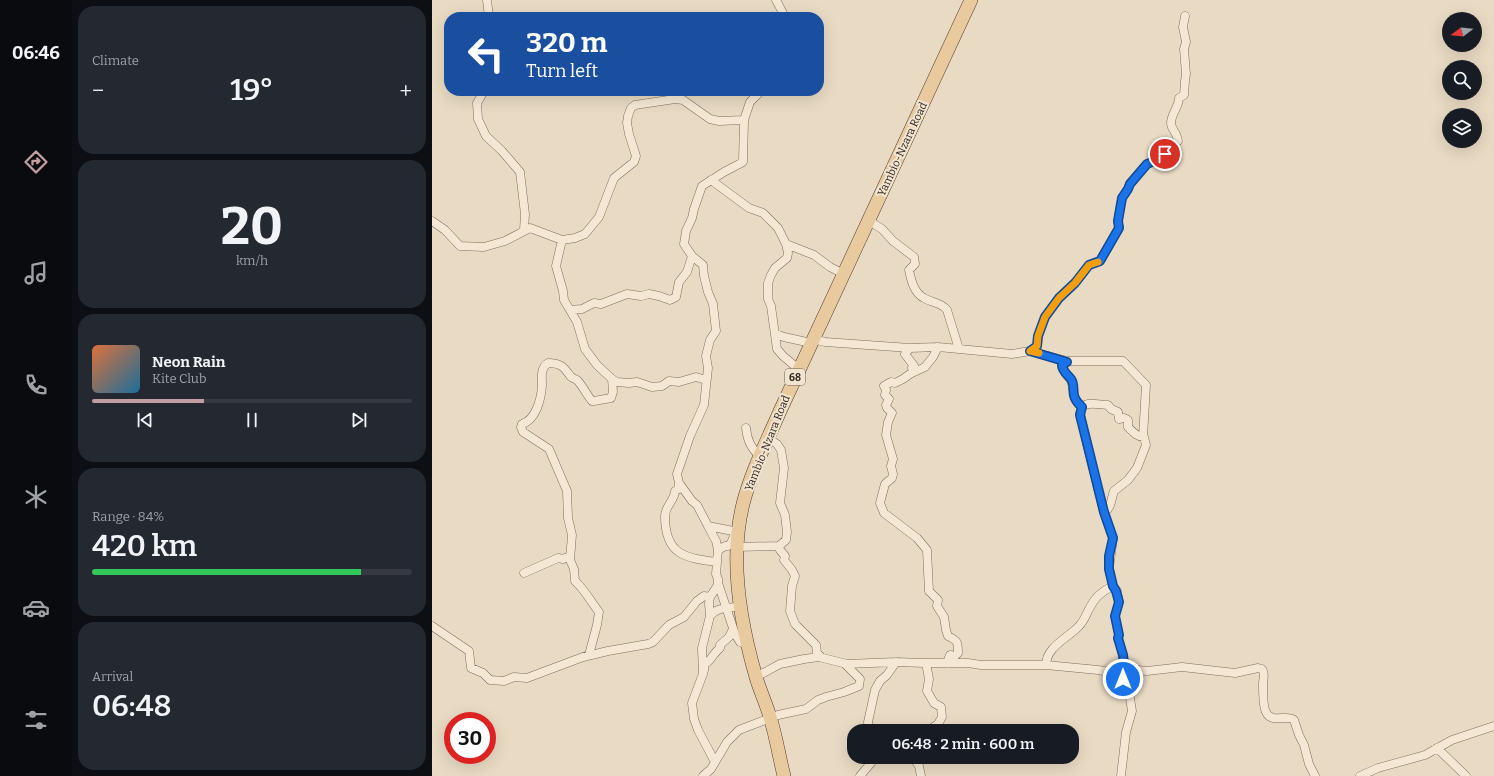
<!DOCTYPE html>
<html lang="en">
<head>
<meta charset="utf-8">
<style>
  :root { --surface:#171b24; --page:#242831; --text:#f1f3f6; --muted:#9ea1a6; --line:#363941; --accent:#c29da2 }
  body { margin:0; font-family:Bitter,serif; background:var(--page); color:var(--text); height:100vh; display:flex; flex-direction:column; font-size:15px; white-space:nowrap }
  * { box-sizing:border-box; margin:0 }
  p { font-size:13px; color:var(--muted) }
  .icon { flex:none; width:22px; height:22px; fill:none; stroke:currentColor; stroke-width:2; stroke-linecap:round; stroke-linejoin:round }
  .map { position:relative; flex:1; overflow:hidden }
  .panel { display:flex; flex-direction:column; gap:6px; padding:6px; background:#0d0f14; width:360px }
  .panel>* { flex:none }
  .banner { position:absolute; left:12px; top:12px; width:380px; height:84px; border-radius:16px; box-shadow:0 4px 16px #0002; background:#1a4fa0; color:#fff; overflow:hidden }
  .needle { width:26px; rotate:254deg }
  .fabs { position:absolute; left:1010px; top:12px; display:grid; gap:8px }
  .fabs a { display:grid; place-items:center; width:40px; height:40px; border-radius:50%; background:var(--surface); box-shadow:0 4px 16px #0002; font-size:20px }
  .speed { position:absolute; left:12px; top:712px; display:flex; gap:8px; font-size:20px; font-weight:700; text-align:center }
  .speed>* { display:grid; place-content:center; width:52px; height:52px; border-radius:50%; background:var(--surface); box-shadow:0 4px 16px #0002; line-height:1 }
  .speed .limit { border:6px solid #d22; background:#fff; color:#111 }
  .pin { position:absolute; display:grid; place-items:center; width:34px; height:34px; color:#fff; margin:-17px; border:2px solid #fff; border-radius:50%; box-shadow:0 1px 4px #0007 }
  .me { position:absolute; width:44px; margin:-22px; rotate:0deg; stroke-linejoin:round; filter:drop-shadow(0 0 3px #0008) }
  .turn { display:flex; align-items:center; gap:14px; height:84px; padding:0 16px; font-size:18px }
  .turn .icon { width:52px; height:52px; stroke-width:2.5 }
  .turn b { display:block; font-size:28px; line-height:34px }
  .big { font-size:30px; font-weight:600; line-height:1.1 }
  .panel .widget { flex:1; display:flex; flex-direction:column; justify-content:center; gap:6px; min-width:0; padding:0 14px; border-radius:16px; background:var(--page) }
  .panel .dial { align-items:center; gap:0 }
  .dial b { font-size:52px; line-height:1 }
  .song { display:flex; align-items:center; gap:12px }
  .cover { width:48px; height:48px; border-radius:6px; background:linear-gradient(135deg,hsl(20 70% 55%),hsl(200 70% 35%)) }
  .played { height:4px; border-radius:2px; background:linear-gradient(90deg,var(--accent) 35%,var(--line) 35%) }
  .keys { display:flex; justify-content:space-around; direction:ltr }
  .heat { display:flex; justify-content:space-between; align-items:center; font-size:22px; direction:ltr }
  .charge { height:6px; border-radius:3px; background:linear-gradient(90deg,#34c759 84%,var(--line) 0) }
  .trip { position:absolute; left:415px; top:724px; width:232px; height:40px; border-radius:16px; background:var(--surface); box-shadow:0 4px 16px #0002; font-weight:600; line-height:40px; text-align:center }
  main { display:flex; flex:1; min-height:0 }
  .dock { display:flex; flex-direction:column; width:72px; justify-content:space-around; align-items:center; background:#090b0e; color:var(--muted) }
  .dock .icon { width:28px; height:28px }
  .dock .current { color:var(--accent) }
  .dock b { font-size:18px; color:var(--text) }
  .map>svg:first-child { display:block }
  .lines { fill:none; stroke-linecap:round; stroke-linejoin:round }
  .street-casing { stroke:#816c5c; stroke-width:9 }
  .primary-casing { stroke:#4f3b30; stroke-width:14 }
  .street { stroke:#f4e8d5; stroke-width:8 }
  .primary { stroke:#e8ca9e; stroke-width:13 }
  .route-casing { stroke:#114b97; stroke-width:10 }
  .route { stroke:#1a73e8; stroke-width:7 }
  .slow { stroke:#f59e0b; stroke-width:7 }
  .labels { text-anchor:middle; stroke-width:4; stroke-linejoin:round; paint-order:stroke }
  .shield { fill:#f1e5d2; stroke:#6b5f54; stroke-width:1 }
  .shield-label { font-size:10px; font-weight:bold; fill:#32261e }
  .street-label { font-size:11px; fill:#32261e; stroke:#f1e5d2 }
</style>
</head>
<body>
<main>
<nav class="dock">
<b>06:46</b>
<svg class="icon current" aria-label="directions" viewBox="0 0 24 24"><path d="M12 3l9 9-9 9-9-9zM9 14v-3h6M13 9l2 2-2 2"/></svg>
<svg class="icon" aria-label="music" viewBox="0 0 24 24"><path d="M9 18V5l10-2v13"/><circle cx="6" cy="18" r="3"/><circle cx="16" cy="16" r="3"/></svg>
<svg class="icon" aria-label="phone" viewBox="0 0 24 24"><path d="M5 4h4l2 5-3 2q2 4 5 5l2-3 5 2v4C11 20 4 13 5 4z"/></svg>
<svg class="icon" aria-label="climate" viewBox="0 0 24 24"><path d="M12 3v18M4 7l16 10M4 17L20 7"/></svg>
<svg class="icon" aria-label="car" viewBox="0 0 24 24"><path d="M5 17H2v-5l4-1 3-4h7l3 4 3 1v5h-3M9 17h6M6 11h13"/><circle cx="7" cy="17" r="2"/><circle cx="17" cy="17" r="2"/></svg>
<svg class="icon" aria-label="filters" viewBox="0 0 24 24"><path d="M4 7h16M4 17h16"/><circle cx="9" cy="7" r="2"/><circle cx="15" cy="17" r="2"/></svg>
</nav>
<section class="panel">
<div class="widget"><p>Climate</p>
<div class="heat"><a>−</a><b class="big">19°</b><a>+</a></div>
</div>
<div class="widget dial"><b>20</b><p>km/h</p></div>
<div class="widget">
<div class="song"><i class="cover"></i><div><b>Neon Rain</b><p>Kite Club</p></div></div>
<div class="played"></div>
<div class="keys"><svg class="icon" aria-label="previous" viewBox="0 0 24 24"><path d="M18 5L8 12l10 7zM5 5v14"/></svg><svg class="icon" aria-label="pause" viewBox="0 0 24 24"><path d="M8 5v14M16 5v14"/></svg><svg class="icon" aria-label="next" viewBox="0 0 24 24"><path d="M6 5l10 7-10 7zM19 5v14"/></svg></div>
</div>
<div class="widget"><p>Range · 84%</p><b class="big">420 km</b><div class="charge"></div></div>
<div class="widget"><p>Arrival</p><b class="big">06:48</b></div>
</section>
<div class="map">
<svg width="1062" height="776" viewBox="0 0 1062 776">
  <rect width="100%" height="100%" fill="#e8dac3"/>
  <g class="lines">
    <defs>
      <path id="street" d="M 55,0 L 57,17
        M 344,0 L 353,17
        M 52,91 L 45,103 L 46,119 L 54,136 L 70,151 L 88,172 L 93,214 L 92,230
        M 279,180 L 317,208 L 331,213 L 346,228 L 354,244 L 356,253 L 355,258 L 343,268 L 339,275 L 336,283 L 336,299 L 339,306 L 345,349 L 351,356 L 363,366 L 364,375
        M 438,217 L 442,224 L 450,229 L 461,241 L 482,257 L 483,264 L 477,270 C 479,280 482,293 492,298 C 500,303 509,302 515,310 L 527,349
        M 0,221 L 13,230 L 28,246 L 52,247 L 73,241 L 98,228 L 130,240
        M 354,244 L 382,255 L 398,267 L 412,274
        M 260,256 L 271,265 L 272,276 L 276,292 L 281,304 L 284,331 L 278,340 L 274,356 L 276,368 L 272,405 L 258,436 L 245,474 L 247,483 L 260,501 L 265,505 L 276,526 L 306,532
        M 138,310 L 150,309 L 162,303 L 169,304 L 195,294 L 209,296 L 217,294 L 227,296 L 238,300 L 244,297 L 247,282 L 255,272 L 260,256 L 252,244 L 254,231 L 260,218 L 262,209 L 270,186 L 292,172 L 311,162 L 312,120 L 318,102 L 329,91
        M 344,334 L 352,337 L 379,343
        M 381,339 L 393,342 L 478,348 L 506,347 L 580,354 L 598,351 L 635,361 L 691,361 L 714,385 L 711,437
        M 506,347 L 501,357 L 493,367 L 478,374 L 471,379 L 463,383 L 459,382 L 452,386 L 454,390 L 453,395 L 457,399 L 454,405 L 455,408 L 460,413 L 456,422 L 454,435 L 461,459 L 459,466 L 461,474 L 460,478 L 453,484 L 448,503 L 452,513 L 485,538 L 495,550 L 497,591 L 506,600 L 505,606 L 512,617 L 514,630 L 516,636 C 526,641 526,642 526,653 L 523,656 L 518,655 L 515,663
        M 478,348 L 473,354 L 482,366 L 480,368 L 482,372
        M 598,351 L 605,346 L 606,336 L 613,317 L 627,298 L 643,283 L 657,265 L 668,261 L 687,228 L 686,221 L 690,198 L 696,189 L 698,183 L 715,164 L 727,159 L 739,148 L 746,141 C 745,131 739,130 739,123 C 739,114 747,107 747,98 L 752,95 L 753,81 L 754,74 L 752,49 L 754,42 L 751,27 L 753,16
        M 635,361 L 631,364 L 630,368 C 632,373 637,376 639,381 C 644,392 637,395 650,407 L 648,413 L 655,444 L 672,513 L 681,538 L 677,569 L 681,586 L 685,591 L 687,602 L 683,616 L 687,635 L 686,638 L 691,655 L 693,671 L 690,675 L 691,679 L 698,698 L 700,711 L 694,732 L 689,776
        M 274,380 L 264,377 L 247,382 L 237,381 L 230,386 L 220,387 L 205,382 L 197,383 L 185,382 L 180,379 L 165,365 L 153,349 L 145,322 L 132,300 L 131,291 L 124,266 L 130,240 L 143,238 L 153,234 L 167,217 L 182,178 L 202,162 L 204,156 L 197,134 L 195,123 L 196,116 L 199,108 L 203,105 L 243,99 L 251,100 L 278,119 L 287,121 L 312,120
        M 650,407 C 655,401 668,405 676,405 L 679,409 L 686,412 L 687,419 L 692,418 L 696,420 L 696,427 C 701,432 705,437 712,437 L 714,445 L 705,468 L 696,480 L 682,491 C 679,499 680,507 672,513
        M 314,428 C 315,439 319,449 328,456
        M 336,438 L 345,444 L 349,450 L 352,468 L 348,503 L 353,515 L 355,532 L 354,540 L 347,546 L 348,550 L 353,556 L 352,560 L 360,570 L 363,576 L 360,586 L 358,611 L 363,624 L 384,645 L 385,653 L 389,657
        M 247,483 L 247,489 L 243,491 C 243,500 233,506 233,516 C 233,555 253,558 285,562
        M 276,526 L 284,541 L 286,550 L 284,574 L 286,579 L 286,583 L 303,634 L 308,642 L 316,644
        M 305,547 L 347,546
        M 286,550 L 293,546 L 296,546 L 299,543 L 303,534
        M 92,573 L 126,558 L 131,559 L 138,556
        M 278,616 C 286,606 297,609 308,606
        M 0,626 L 37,651 L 39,668 L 51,673 L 58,680 L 72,681 L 82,677 L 95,678 L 151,657 L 176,651 L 216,644 L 221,642 L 237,625 L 252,617 L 265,601 L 272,596 L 278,597
        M 157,655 L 165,625 L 167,612 C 159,602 153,590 143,581 L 142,569 L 138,560 L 140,535 L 136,518 L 135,491 L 117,449 L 91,432 L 89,427 L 90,424 C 104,420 109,399 110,386 C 110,378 108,368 116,363 C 129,363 132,367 139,377 C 141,378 143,379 145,380 C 151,386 154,394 160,401 L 162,401 L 179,398 L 181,392 L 180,379
        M 494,663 L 497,679 L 495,691 L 502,703 L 509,707 L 510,717 L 506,724 L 495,731
        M 614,665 C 614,647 636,638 647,626 C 652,621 654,615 657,609 C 662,598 670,591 681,586
        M 272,670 L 273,664 C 280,660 281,653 288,648 L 288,645 L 297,637 L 301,629
        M 324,677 L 348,664 L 372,659 L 387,657 L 415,664 L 464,662 L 493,663 L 536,663 L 549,665 L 614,665 L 666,670 L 683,673 L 706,670 L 715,671 L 750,667 L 803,673 L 826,668 C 829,669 830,668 831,671 C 833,674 831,680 831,684 C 831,690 831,707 834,712 C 839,724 855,714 862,720 L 867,735 L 872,745 L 877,764 L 883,776
        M 437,731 L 436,722 L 443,690 L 448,681 L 455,675 L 464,662
        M 1005,748 L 1034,776
        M 481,757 L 487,766 L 489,776
        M 283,762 L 266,730 L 262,719 L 260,703 L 271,674 L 270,648 L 278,616 L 277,604 L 278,597 L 286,585
        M 271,776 L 279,769 L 295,742 L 307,730 L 346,715 L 374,709 L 386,700 L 394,697 L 412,692 L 427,686 L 428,679 L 413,664
        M 428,776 L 439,763 L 440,757
        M 928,776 L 946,768 L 993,755 L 1020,740 L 1062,726"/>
      <path id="primary" d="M 352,776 C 347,756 344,736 338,717 C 334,703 328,691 324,677 C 308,622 297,560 311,504 C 319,472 335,441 348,411 L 539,0"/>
    </defs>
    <use href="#street" class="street-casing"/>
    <use href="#primary" class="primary-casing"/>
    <use href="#street" class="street"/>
    <use href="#primary" class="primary"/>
  </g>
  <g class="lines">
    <defs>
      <path id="route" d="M 691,679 L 690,676 L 693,671 L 691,655 L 686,638 L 687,635 L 683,616 L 687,602 L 684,591 L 681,586 L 677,569 L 677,556 L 681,538 L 672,512 L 656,447 L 648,415 L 650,407 C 636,395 645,388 639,379 C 635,374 631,372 630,365 L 635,362 L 598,351 L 605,346 L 606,336 L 613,317 L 627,298 L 643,283 L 657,265 L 668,261 L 687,228 L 686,221 L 690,198 L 696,189 L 698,184 L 715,164 L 727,159 L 733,154"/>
    </defs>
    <use href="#route" class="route-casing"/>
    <use href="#route" class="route"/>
    <path class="slow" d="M 607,353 L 598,351 L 605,346 L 606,336 L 613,317 L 627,298 L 643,283 L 657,265 L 666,262"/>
  </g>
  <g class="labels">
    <rect class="shield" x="353" y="369" width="20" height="16" rx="3"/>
    <g class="shield-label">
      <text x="363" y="381">68</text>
    </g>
    <g class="street-label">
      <text transform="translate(470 149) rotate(-65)" y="4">Yambio-Nzara Road</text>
      <text transform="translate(335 443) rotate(-68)" y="4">Yambio-Nzara Road</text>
    </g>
  </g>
</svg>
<div class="fabs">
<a><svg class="needle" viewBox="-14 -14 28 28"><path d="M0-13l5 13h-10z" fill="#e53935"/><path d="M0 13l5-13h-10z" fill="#9ea1a6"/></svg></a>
<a><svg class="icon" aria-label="search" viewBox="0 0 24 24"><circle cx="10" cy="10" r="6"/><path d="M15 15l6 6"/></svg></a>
<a><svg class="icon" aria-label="layers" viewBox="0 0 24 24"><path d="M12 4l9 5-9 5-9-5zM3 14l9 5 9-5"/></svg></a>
</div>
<div class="speed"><div class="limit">30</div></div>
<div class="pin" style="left:733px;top:154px;background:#d93025"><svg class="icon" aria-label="arrive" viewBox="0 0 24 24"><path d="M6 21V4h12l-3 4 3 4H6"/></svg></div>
<svg class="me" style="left:691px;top:679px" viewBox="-20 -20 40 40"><circle r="17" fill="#1a73e8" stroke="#fff" stroke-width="3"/><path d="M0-11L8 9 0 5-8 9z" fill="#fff"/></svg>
<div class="trip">06:48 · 2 min · 600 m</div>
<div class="banner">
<div class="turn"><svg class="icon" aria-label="left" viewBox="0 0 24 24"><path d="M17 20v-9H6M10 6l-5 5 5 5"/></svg><div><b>320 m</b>Turn left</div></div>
</div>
</div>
</main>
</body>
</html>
